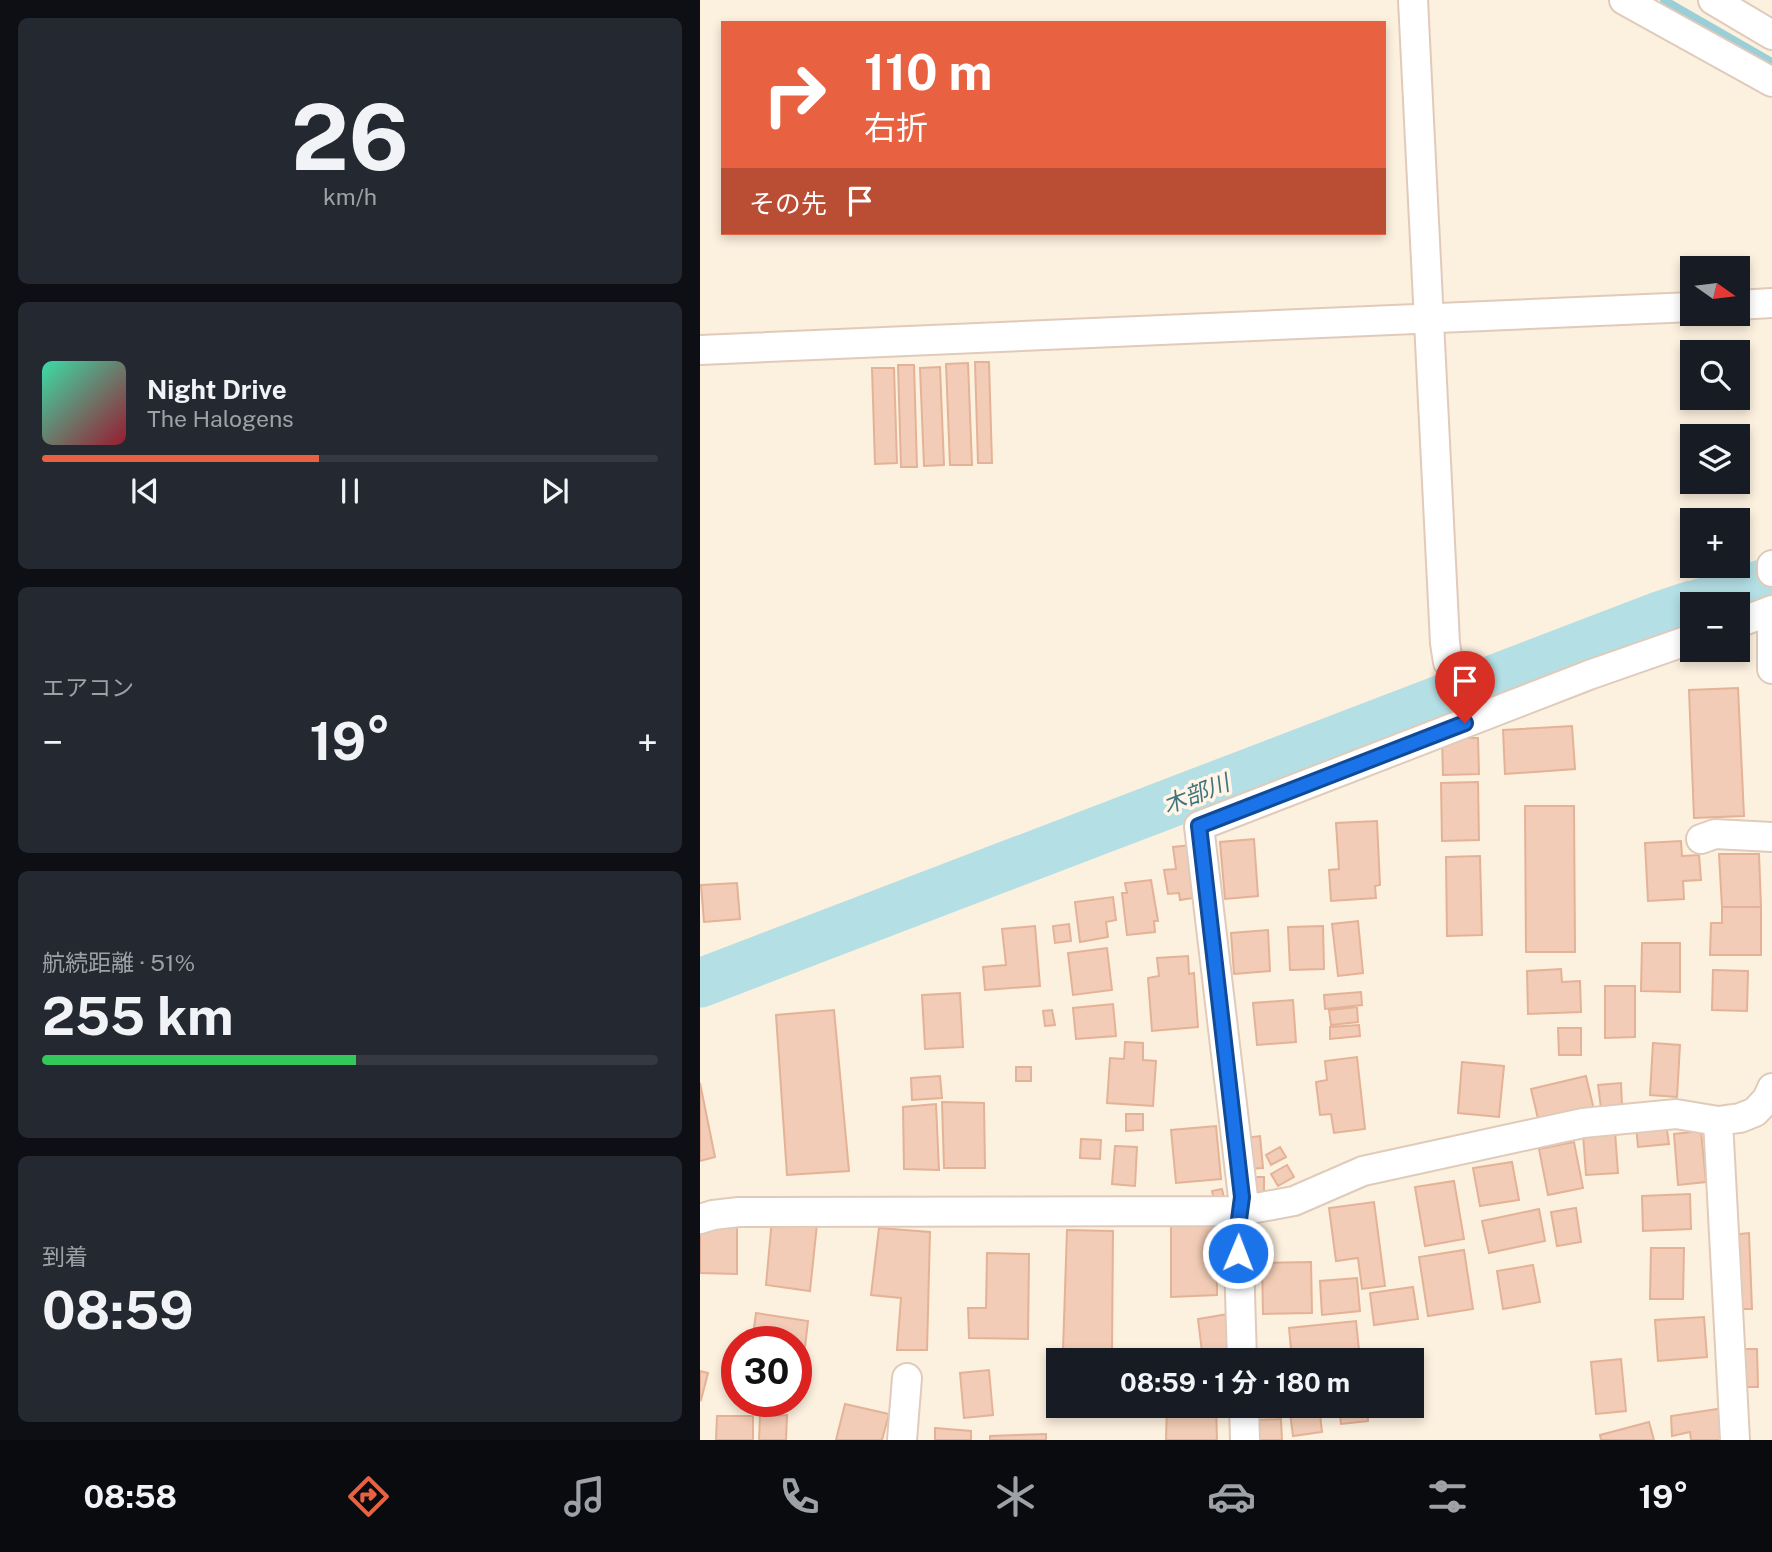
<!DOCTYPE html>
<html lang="ja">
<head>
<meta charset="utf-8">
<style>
  :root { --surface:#171b24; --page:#242831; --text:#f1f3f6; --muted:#9ea1a6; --line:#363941; --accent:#e86242 }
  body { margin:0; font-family:"Public Sans","Noto Sans JP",sans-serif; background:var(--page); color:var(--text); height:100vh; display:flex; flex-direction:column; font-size:26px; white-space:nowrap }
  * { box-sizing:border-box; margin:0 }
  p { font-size:23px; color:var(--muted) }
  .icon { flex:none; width:38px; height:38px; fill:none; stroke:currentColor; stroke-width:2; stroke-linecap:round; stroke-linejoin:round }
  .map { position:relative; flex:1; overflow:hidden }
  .side { display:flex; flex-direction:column; gap:18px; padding:18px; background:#0d0f14; width:700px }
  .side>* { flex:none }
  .guide { position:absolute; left:21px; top:21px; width:665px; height:214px; border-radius:0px; box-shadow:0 4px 10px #0003; background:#e86242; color:#fff; overflow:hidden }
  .needle { width:46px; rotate:104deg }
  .controls { position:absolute; left:980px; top:256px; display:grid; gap:14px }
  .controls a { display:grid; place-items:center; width:70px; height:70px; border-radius:0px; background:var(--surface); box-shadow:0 4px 10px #0003; font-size:35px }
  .speed { position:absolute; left:21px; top:1326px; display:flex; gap:14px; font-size:35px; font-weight:700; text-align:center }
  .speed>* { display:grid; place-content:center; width:91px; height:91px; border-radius:50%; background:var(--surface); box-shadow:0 4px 10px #0003; line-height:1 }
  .speed .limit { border:10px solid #d22; background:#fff; color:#111 }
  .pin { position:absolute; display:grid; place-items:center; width:60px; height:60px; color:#fff; margin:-72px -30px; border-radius:50% 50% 50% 0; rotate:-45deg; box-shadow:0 0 7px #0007 }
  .pin .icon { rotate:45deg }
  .me { position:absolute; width:77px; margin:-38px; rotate:1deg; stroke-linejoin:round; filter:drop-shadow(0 0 5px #0008) }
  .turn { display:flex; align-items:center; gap:24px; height:147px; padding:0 28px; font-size:32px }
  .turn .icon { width:91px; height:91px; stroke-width:2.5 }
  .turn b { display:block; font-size:49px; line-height:60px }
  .then { display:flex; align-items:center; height:66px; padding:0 28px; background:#0003; gap:14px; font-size:26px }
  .big { font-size:52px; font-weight:700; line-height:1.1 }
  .side .widget { flex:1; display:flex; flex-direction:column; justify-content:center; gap:10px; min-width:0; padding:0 24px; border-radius:10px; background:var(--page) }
  .side .dial { align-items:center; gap:0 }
  .dial b { font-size:91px; line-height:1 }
  .song { display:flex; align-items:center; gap:21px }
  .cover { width:84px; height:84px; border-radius:10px; background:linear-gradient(135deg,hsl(160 70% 55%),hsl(350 70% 35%)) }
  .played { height:7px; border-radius:4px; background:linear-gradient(90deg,var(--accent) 45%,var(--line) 45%) }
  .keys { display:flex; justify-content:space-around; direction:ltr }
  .heat { display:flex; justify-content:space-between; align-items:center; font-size:38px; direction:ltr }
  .charge { height:10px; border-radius:5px; background:linear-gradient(90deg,#34c759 51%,var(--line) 0) }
  .trip { position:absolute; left:346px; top:1348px; width:378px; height:70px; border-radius:0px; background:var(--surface); box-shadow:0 4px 10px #0003; font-weight:700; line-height:70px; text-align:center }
  .tabs { display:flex; height:112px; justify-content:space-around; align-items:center; background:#090b0e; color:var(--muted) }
  .tabs .icon { width:49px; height:49px }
  .tabs .on { color:var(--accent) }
  .tabs b { font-size:32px; color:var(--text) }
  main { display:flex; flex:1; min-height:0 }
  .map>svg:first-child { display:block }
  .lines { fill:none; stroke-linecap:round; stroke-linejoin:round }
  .stream { stroke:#9acfd7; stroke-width:8 }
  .river { stroke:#b4dfe5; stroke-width:49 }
  .building { fill:#f2ccb6; stroke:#e4b296; stroke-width:2 }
  .minor-casing { stroke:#e0cbbb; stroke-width:32 }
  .minor { stroke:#fff; stroke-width:28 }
  .route-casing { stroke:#114b97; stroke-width:18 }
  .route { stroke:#1a73e8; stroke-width:12 }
  .labels { text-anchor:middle; stroke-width:7; stroke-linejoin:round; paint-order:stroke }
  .water-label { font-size:23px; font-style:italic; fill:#3e767f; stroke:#fff4e5 }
</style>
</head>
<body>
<main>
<section class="side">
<div class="widget dial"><b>26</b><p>km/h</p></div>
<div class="widget">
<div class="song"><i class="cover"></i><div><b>Night Drive</b><p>The Halogens</p></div></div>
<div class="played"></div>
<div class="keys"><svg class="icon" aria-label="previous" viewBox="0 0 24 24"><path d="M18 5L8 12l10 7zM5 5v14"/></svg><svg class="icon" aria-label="pause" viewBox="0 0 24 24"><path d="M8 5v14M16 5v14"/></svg><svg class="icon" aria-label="next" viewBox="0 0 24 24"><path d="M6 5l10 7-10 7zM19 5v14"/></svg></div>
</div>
<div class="widget"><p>エアコン</p>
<div class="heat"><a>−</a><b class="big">19°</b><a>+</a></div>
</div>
<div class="widget"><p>航続距離 · 51%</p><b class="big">255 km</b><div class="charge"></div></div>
<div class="widget"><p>到着</p><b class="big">08:59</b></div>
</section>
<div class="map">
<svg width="1072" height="1440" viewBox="0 0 1072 1440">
  <rect width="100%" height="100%" fill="#fcf0de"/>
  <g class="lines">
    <path class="stream" d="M 964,0 L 1072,62"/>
    <path class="river" d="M 998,604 L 1072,581
      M 0,983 L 962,615 L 992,605"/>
  </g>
  <path class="building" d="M 275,362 L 289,362 L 292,463 L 278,463 Z
    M 268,363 L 272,465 L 250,465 L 246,364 Z
    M 198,365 L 214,365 L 217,467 L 201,467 Z
    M 240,367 L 244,465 L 224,466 L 220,368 Z
    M 172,368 L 194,368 L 197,463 L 175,464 Z
    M 1038,688 L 1044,816 L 994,818 L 989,690 Z
    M 872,726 L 875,769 L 805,774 L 803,730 Z
    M 742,738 L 778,738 L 779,774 L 743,775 Z
    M 778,782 L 779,840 L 742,841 L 741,783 Z
    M 825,806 L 874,806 L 875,952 L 826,952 Z
    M 677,821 L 680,885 L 675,886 L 676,898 L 631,901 L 629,870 L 639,869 L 636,823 Z
    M 554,839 L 558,896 L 525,899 L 520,842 Z
    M 981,841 L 982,856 L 999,855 L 1001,880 L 983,881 L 984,899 L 948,901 L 945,843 Z
    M 492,845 L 499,897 L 480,900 L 479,893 L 468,894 L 464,870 L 476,869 L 473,847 Z
    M 1019,854 L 1059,854 L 1061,907 L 1022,907 Z
    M 780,856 L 782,935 L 747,936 L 746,857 Z
    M 451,880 L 458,921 L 454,921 L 455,932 L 427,935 L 422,893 L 427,893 L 425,883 Z
    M 37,883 L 40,919 L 4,922 L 1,885 Z
    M 413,897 L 416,920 L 406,922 L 408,937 L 380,942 L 375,902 Z
    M 1022,907 L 1061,907 L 1061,955 L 1010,955 L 1011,923 L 1022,923 Z
    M 658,921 L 663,973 L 638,976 L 632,924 Z
    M 369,924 L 371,941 L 355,943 L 353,926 Z
    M 335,926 L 340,986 L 285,990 L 283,967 L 306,965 L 302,929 Z
    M 623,926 L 624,969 L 590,970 L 588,927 Z
    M 568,930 L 570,971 L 534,974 L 531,933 Z
    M 942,943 L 980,943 L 980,992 L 941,991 Z
    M 407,948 L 412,990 L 373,995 L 368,953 Z
    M 488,956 L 489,974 L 494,973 L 498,1027 L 452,1031 L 448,978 L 459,976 L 457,958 Z
    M 861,969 L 862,982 L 880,981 L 881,1012 L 828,1014 L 827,971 Z
    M 1013,970 L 1048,971 L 1047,1011 L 1012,1010 Z
    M 905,986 L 935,986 L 935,1037 L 905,1038 Z
    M 661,992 L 662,1005 L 625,1009 L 624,995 Z
    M 260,993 L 263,1047 L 225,1049 L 222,995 Z
    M 593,1000 L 596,1042 L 557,1045 L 553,1003 Z
    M 413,1004 L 416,1036 L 376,1039 L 373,1008 Z
    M 657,1007 L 658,1022 L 631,1025 L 629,1010 Z
    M 134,1010 L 149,1171 L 87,1175 L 76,1015 Z
    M 352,1010 L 355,1025 L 345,1026 L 343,1011 Z
    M 659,1025 L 660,1036 L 630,1039 L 630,1027 Z
    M 858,1028 L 881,1028 L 881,1055 L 859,1055 Z
    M 425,1042 L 443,1043 L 443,1060 L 456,1061 L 453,1106 L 407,1103 L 410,1058 L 424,1059 Z
    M 953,1043 L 980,1045 L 977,1097 L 950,1095 Z
    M 657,1057 L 665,1129 L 634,1133 L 631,1114 L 620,1115 L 616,1082 L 627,1080 L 625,1061 Z
    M 762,1062 L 804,1066 L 799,1117 L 758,1113 Z
    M 316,1067 L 331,1067 L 331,1081 L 316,1081 Z
    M 240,1076 L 242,1098 L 212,1100 L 211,1078 Z
    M 886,1076 L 894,1110 L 839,1123 L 831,1089 Z
    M 0,1083 L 15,1157 L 0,1161 Z
    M 921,1083 L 922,1106 L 901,1108 L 898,1085 Z
    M 242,1102 L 284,1103 L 285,1168 L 244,1168 Z
    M 236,1104 L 239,1170 L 204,1169 L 203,1107 Z
    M 426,1114 L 443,1114 L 443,1130 L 426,1131 Z
    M 966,1123 L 969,1144 L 938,1147 L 936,1126 Z
    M 516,1126 L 521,1179 L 476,1183 L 471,1130 Z
    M 915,1131 L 918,1173 L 886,1175 L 883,1134 Z
    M 1001,1131 L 1006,1182 L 978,1185 L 974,1134 Z
    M 560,1136 L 563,1168 L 547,1169 L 544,1138 Z
    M 381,1139 L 401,1140 L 400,1159 L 380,1158 Z
    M 874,1142 L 883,1188 L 848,1195 L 839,1149 Z
    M 415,1146 L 437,1147 L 435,1186 L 412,1184 Z
    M 580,1147 L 586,1157 L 571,1165 L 566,1155 Z
    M 812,1162 L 819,1200 L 780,1206 L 773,1168 Z
    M 587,1165 L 594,1177 L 578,1186 L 571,1174 Z
    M 548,1177 L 564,1177 L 564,1193 L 549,1193 Z
    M 754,1181 L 764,1239 L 725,1246 L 715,1187 Z
    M 522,1189 L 524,1198 L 514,1200 L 512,1191 Z
    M 990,1194 L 991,1229 L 943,1231 L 942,1196 Z
    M 674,1202 L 685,1286 L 662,1289 L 658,1258 L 636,1261 L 629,1208 Z
    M 876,1208 L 881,1242 L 857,1246 L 851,1212 Z
    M 839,1209 L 845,1241 L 789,1253 L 782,1221 Z
    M 72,1219 L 117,1224 L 110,1291 L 66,1285 Z
    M 0,1223 L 37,1225 L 37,1274 L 0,1273 Z
    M 471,1225 L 516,1225 L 517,1295 L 471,1297 Z
    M 179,1228 L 230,1232 L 227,1350 L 197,1350 L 201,1298 L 171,1295 Z
    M 367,1230 L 413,1231 L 412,1351 L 363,1350 Z
    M 1049,1233 L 1052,1309 L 1034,1309 L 1030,1235 Z
    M 951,1248 L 984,1248 L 983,1299 L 950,1299 Z
    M 764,1250 L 773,1309 L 728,1316 L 719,1257 Z
    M 287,1253 L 329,1254 L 328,1339 L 269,1338 L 268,1308 L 286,1308 Z
    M 611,1262 L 612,1313 L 563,1314 L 562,1263 Z
    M 833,1265 L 840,1302 L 803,1309 L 797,1271 Z
    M 657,1278 L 660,1311 L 622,1315 L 620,1281 Z
    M 713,1287 L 718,1319 L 674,1325 L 670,1293 Z
    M 56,1313 L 108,1321 L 101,1382 L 96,1381 L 96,1342 L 52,1342 Z
    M 528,1314 L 532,1360 L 503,1360 L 498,1319 Z
    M 1004,1317 L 1007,1357 L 958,1361 L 955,1320 Z
    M 656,1321 L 660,1360 L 592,1360 L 589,1328 Z
    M 1038,1349 L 1057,1349 L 1058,1387 L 1038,1387 Z
    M 921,1359 L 926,1411 L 896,1414 L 891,1362 Z
    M 289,1370 L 293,1415 L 264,1418 L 260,1373 Z
    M 0,1371 L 8,1373 L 1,1400 L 0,1399 Z
    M 145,1404 L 189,1414 L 182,1440 L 136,1440 Z
    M 467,1405 L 516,1405 L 517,1440 L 466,1440 Z
    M 589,1405 L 619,1405 L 622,1432 L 593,1436 Z
    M 639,1405 L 667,1405 L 668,1421 L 641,1424 Z
    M 1024,1408 L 1027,1440 L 991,1440 L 990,1432 L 972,1436 L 971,1416 Z
    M 87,1415 L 86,1440 L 59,1440 L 60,1416 Z
    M 17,1416 L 53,1416 L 53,1440 L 16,1440 Z
    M 581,1419 L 582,1440 L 555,1440 L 554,1420 Z
    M 949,1422 L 954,1440 L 901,1440 L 900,1435 Z
    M 235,1428 L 271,1431 L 271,1440 L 235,1440 Z
    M 346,1434 L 346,1440 L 290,1440 L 290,1436 Z"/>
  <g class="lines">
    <defs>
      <path id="minor" d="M 713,0 L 745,643 L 748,662
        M 924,0 L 1072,82
        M 1013,0 L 1072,35
        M 1038,305 L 1072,303
        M 0,350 L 992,307
        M 1072,565 L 1072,572
        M 1038,623 L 1072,610
        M 1072,630 L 1072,669
        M 1001,839 L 1015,834 L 1072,837
        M 1018,1121 L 1035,1440
        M 0,1219 L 13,1215 L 39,1212 L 540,1211 L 594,1201 L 663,1171 L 883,1123 L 976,1114 L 1018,1121 L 1040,1118 L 1055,1112 L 1067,1099 L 1072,1088
        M 542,1360 L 538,1227 L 543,1197 L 499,826 L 889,675 L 992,639
        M 544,1405 L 545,1440
        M 202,1440 L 207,1378"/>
    </defs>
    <use href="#minor" class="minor-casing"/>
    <use href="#minor" class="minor"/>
  </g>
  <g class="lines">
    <defs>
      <path id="route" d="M 538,1253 L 538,1227 L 542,1197 L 499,826 L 765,723"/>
    </defs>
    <use href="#route" class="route-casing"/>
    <use href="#route" class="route"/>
  </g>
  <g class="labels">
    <g class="water-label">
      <text transform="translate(496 794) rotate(-21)" y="8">木部川</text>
    </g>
  </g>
</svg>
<div class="controls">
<a><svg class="needle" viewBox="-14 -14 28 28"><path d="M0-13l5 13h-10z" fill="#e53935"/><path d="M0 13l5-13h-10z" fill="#9ea1a6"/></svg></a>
<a><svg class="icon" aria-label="search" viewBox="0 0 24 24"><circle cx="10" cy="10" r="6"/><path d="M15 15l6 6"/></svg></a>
<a><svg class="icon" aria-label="layers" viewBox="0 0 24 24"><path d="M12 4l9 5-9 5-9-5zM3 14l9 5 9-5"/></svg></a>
<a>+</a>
<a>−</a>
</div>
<div class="speed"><div class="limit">30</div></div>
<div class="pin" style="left:765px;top:723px;background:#d93025"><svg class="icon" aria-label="arrive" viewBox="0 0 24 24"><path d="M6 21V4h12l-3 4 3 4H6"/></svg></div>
<svg class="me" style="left:538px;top:1253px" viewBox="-20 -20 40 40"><circle r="17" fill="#1a73e8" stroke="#fff" stroke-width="3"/><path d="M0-11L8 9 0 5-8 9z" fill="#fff"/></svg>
<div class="trip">08:59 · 1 分 · 180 m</div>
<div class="guide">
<div class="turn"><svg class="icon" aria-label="right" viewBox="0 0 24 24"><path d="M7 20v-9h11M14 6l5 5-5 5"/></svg><div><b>110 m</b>右折</div></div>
<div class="then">その先<svg class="icon" aria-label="arrive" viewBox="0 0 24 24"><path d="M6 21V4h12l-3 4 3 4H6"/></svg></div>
</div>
</div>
</main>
<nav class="tabs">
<b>08:58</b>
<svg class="icon on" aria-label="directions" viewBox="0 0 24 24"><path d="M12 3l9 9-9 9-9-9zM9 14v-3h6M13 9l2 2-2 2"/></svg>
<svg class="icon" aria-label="music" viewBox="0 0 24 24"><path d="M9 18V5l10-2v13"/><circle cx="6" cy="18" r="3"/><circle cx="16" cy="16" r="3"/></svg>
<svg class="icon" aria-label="phone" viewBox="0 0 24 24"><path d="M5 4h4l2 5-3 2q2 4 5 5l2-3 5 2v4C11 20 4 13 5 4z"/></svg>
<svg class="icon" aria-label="climate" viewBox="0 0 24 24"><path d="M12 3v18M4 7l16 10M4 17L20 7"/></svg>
<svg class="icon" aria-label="car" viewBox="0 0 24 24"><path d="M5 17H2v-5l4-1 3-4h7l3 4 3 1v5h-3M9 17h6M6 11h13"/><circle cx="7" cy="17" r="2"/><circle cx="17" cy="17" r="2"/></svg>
<svg class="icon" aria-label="filters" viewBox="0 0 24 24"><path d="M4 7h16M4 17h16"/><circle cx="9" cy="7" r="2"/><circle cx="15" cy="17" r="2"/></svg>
<b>19°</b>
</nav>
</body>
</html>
